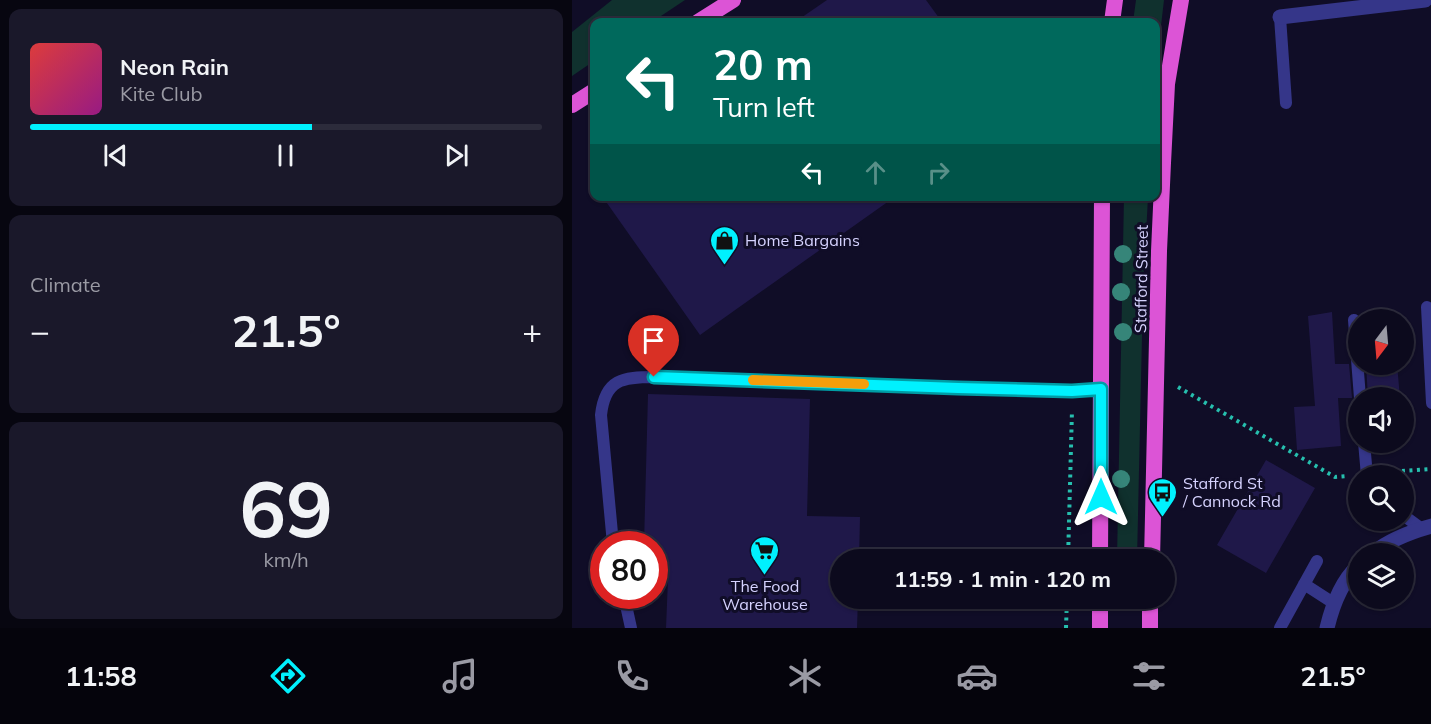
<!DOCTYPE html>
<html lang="en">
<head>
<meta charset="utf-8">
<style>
  :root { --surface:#0c0a1d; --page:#1a182a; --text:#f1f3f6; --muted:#9a9aa4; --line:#2c2b3b; --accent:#00f1fe }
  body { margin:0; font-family:Mulish,sans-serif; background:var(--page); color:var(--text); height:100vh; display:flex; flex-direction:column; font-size:22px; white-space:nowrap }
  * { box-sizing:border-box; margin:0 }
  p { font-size:20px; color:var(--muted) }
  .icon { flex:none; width:33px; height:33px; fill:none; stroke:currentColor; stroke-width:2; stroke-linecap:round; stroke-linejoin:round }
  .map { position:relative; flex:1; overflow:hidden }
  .sheet { display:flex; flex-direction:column; gap:9px; padding:9px; background:#070610; width:572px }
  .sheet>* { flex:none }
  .hud { position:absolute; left:18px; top:18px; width:570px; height:183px; border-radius:12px; box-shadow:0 2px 4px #0004,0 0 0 2px var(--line); background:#00695c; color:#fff; overflow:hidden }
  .needle { width:39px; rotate:196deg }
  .controls { position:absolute; left:776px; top:309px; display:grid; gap:12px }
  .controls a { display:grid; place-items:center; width:66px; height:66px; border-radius:50%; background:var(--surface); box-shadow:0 2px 4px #0004,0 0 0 2px var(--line); font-size:30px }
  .speed { position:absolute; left:18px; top:531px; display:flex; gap:12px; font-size:30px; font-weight:700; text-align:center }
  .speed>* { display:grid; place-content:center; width:78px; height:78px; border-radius:50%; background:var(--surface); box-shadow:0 2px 4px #0004,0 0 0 2px var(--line); line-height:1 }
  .speed .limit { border:9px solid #d22; background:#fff; color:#111 }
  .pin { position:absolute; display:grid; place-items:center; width:51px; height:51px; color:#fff; margin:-62px -26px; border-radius:50% 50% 50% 0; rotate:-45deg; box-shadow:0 0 6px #0007 }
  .pin .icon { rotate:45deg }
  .me { position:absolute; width:66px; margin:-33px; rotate:0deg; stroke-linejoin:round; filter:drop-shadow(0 0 4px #0008) }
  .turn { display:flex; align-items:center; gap:21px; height:126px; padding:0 24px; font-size:27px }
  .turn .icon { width:78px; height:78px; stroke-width:2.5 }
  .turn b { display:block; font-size:42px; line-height:51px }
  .lanes { display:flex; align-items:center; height:57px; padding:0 24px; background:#0003; justify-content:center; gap:30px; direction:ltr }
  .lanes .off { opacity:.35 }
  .big { font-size:45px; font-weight:700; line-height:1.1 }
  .sheet .card { flex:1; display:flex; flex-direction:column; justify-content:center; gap:9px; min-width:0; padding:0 21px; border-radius:12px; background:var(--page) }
  .sheet .dial { align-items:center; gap:0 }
  .dial b { font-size:78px; line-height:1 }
  .song { display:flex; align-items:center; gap:18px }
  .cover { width:72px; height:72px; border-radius:9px; background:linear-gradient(135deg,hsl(0 70% 55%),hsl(310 70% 35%)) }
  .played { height:6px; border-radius:3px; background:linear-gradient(90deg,var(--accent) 55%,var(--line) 55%) }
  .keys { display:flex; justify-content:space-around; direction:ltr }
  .heat { display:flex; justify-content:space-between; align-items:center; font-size:33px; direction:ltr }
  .trip { position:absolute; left:258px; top:549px; width:345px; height:60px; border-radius:30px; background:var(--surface); box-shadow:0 2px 4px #0004,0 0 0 2px var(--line); font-weight:700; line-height:60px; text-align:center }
  .tab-bar { display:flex; height:96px; justify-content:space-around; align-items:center; background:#05040c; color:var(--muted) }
  .tab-bar .icon { width:42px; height:42px }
  .tab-bar .active { color:var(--accent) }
  .tab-bar b { font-size:27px; color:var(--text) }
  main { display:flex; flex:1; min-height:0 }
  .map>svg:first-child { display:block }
  .green { fill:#10312e }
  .building { fill:#1f1849 }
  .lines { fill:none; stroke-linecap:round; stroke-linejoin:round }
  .path { stroke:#26bfae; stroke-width:4; stroke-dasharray:3 4.5; stroke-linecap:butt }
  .service { stroke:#353689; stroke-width:12 }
  .minor { stroke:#353689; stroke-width:15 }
  .trunk { stroke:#dc54d6; stroke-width:16 }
  .tree { fill:#368579 }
  .route-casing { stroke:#009da5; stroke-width:15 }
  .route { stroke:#00f1fe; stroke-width:10 }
  .slow { stroke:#f59e0b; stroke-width:10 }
  .labels { text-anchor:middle; stroke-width:6; stroke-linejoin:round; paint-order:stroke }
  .poi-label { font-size:16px; fill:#d6d3ff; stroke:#100d27; text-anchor:start }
  .street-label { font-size:16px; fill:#d6d3ff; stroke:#100d27 }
</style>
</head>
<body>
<main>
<section class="sheet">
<div class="card">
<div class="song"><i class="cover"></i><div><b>Neon Rain</b><p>Kite Club</p></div></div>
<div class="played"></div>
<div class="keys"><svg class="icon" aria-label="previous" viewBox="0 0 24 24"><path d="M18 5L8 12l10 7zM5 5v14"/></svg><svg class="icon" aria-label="pause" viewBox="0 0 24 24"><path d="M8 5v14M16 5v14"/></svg><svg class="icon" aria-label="next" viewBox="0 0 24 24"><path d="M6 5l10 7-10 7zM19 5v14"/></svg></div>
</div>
<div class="card"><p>Climate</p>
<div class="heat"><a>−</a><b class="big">21.5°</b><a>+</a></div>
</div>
<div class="card dial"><b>69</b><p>km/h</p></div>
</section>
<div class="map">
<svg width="860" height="628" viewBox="0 0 860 628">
  <rect width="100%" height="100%" fill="#100d27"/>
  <path class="green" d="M 40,0 L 113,0 L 80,22 L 22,22 L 22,61 L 0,76 L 0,32 Z
    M 564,0 L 592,0 L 584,69 L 584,22 L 561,22 Z
    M 552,197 L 576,197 L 571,291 L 565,560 L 545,559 Z"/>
  <path class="building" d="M 255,0 L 354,0 L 370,22 L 223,22 Z
    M 30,196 L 324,196 L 128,335 Z
    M 760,312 L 763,364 L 777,364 L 780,398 L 766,398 L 769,446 L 725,450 L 722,407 L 743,406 L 736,316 Z
    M 794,364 L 825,364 L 828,398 L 796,398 Z
    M 76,394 L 238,399 L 235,516 L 288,517 L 287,560 L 268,560 L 268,598 L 286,598 L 285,628 L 94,628 L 96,579 L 82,578 L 82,544 L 72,544 Z
    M 694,460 L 743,488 L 694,573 L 645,545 Z"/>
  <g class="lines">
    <path class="path" d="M 606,387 L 763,477 L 775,476
      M 815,472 L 860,469
      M 496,560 L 500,410
      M 599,588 L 599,572
      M 494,628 L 495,598"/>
    <path class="service" d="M 708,17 L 714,103
      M 855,307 L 860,403
      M 782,320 L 788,398
      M 792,442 L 795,476
      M 831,515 L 850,529
      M 41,544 L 29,415 C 33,379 51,377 82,377 L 500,391 L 529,389
      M 732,584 L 763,604
      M 52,596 L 59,628
      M 708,628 L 745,561"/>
    <path class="minor" d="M 708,17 L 853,0
      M 800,554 C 817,540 838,532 860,526
      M 755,628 C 760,607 770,581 786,566"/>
    <path class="trunk" d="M 126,22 L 161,0
      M 540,22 L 543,0
      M 0,105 L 22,91
      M 528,560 L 530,196
      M 580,560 L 587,251 L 591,163 L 595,84 L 609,0
      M 528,628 L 528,598
      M 578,628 L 578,598"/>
  </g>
  <g class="tree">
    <circle cx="551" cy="254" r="9"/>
    <circle cx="549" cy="292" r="9"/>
    <circle cx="551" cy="332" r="9"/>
    <circle cx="549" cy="479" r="9"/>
  </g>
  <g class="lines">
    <defs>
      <path id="route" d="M 82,377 L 386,388 L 500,391 L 529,389 L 529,497"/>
    </defs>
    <use href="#route" class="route-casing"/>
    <use href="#route" class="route"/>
    <path class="slow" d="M 181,380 L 292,384"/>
  </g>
  <defs>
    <symbol id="shop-pin" viewBox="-11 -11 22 30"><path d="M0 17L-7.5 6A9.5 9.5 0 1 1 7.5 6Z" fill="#00f1fe" stroke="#100d27"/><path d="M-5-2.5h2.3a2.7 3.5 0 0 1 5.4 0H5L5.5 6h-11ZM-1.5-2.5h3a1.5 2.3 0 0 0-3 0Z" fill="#111"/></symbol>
    <symbol id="bus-pin" viewBox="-11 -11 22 30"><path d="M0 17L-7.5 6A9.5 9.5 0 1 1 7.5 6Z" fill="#00f1fe" stroke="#100d27"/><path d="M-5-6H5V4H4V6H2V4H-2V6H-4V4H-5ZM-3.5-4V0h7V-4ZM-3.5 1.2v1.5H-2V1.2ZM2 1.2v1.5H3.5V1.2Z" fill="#111"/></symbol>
    <symbol id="supermarket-pin" viewBox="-11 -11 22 30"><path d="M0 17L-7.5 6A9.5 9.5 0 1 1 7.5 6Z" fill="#00f1fe" stroke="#100d27"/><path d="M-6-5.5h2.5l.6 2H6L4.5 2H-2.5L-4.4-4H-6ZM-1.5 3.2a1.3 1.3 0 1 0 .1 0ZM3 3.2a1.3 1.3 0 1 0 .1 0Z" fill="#111"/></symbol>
  </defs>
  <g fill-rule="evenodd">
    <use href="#shop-pin" x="136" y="224" width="33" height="45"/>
    <use href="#bus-pin" x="574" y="476" width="33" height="45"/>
    <use href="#supermarket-pin" x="176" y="534" width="33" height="45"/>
  </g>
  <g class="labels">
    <g class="poi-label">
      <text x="173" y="246">Home Bargains</text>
      <text x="611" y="489">Stafford St<tspan x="611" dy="18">/ Cannock Rd</tspan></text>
      <text x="193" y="592" text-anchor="middle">The Food<tspan x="193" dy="18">Warehouse</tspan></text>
    </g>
    <g class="street-label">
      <text transform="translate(569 279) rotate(-89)" y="6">Stafford Street</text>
    </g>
  </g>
</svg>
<div class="controls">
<a><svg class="needle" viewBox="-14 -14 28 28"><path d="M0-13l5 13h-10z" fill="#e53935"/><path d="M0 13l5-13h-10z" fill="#9a9aa4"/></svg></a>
<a><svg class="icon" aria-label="sound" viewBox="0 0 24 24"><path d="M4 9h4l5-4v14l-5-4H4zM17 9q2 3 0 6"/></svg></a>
<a><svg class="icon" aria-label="search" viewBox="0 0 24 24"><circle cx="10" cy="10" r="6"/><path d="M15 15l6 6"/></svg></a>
<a><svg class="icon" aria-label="layers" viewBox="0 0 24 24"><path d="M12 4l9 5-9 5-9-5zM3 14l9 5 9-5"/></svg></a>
</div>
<div class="speed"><div class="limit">80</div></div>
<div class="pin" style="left:82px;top:377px;background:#d93025"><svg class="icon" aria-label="arrive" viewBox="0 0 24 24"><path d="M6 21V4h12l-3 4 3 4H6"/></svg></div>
<svg class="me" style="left:529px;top:497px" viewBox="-20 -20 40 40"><path d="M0-17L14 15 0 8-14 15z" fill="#00f1fe" stroke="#fff" stroke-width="4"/></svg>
<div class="trip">11:59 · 1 min · 120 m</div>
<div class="hud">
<div class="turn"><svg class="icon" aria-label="left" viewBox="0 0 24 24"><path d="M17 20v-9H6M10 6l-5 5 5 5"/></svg><div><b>20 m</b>Turn left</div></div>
<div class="lanes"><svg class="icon" aria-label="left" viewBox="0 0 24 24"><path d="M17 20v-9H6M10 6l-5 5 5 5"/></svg><svg class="icon off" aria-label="ahead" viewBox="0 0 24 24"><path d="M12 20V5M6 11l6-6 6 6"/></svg><svg class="icon off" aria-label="right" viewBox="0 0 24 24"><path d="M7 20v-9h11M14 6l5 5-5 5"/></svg></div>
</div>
</div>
</main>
<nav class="tab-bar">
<b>11:58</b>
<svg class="icon active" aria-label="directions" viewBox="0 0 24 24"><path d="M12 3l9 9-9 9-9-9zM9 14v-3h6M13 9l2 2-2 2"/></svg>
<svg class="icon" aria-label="music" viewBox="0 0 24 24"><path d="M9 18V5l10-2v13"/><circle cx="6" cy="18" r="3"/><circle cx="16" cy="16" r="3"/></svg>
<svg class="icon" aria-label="phone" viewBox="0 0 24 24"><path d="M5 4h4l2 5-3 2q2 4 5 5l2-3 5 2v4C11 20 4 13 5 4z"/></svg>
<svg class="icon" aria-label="climate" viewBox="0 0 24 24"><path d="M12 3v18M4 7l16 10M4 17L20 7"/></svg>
<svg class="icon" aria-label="car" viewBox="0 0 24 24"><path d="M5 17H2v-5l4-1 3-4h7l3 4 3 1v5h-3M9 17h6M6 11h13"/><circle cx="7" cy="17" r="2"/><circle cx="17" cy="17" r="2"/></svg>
<svg class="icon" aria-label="filters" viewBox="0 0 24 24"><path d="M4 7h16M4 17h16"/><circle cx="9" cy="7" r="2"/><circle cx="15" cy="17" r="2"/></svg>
<b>21.5°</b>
</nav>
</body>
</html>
